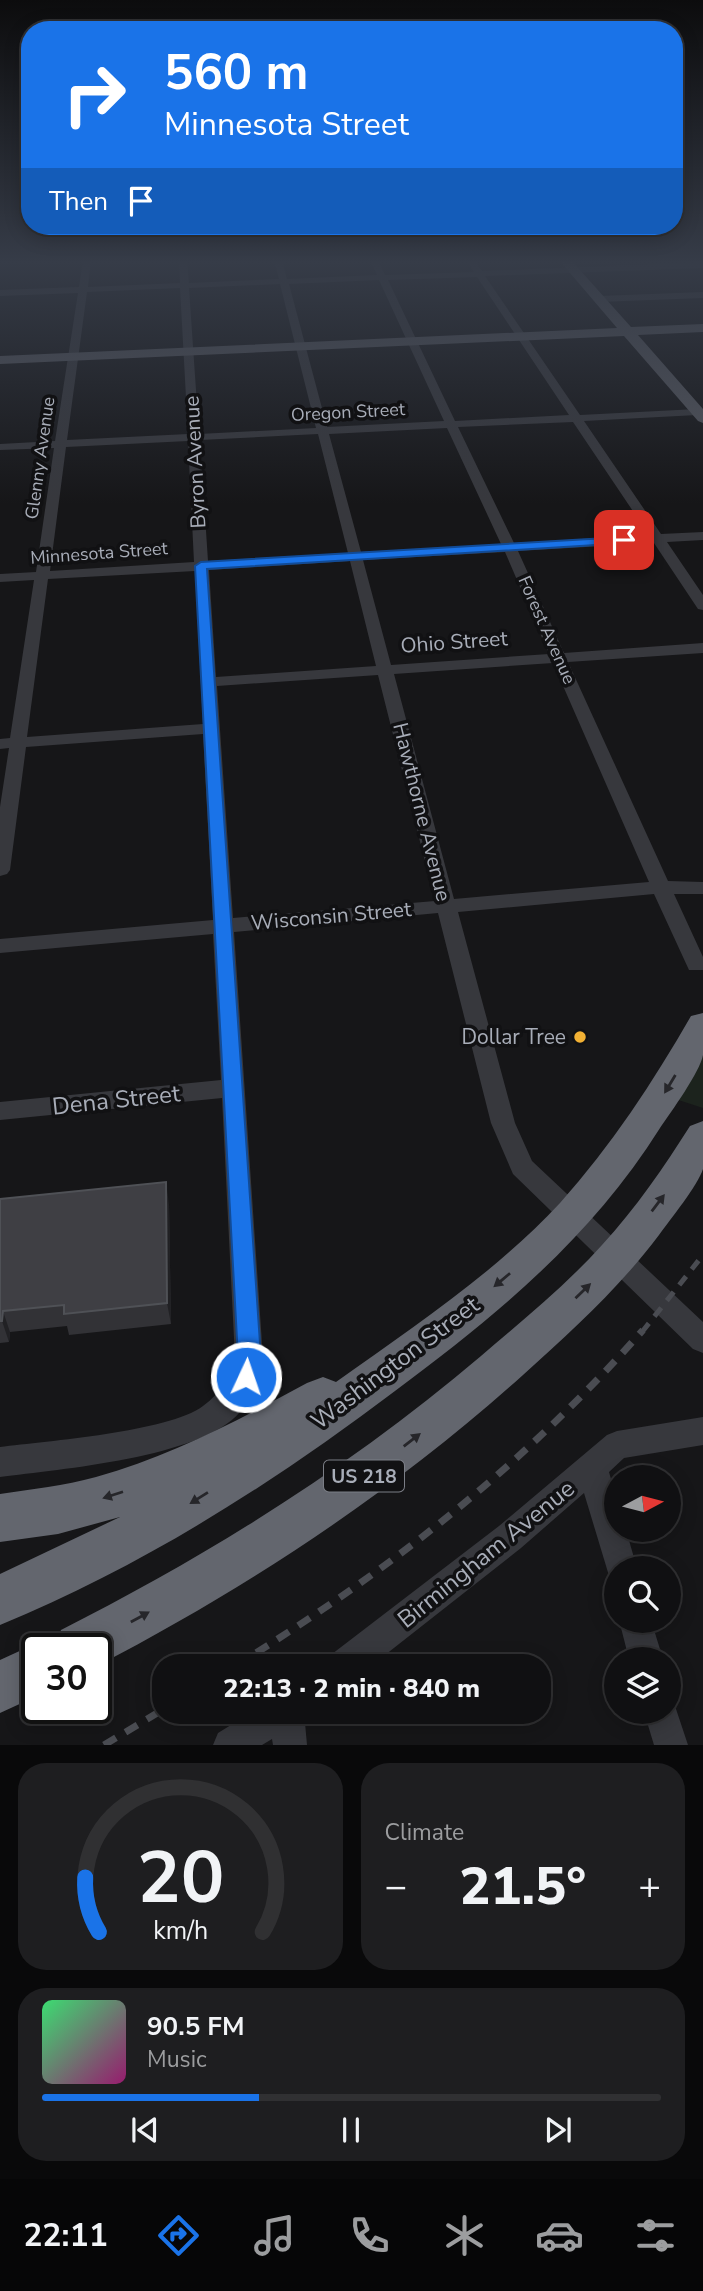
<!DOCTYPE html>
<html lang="en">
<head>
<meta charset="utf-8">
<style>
  :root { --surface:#101012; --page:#1e1e20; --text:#f1f3f6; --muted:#9c9d9f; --line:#303032; --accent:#1a73e8 }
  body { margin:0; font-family:"Nunito Sans",sans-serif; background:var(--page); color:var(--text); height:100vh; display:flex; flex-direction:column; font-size:26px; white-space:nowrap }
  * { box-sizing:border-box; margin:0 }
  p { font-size:23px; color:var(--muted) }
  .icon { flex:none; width:38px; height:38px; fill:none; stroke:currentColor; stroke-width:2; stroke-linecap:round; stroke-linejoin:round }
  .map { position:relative; height:1745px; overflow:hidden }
  .details { display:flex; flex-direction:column; gap:18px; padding:18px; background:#09090a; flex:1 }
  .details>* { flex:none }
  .top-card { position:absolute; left:21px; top:21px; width:662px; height:214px; border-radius:28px; box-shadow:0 4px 18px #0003,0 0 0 2px var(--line); background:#1a73e8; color:#fff; overflow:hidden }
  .needle { width:46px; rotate:83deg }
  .tools { position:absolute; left:604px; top:1465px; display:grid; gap:14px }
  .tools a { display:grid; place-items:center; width:77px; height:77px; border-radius:50%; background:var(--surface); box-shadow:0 4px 18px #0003,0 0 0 2px var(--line); font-size:35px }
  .speed { position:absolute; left:21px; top:1633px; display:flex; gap:14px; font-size:35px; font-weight:700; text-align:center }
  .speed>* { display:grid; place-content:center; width:91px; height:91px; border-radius:50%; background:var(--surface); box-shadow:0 4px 18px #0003,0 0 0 2px var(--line); line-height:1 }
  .speed .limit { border:4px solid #111; border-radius:10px; background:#fff; color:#111 }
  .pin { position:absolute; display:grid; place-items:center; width:60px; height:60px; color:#fff; margin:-30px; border-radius:14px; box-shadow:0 4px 10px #0006 }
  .me { position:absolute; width:77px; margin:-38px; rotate:3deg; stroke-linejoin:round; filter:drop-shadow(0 0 5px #0008) }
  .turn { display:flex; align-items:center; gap:24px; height:147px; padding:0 28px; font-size:32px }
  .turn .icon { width:91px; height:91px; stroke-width:2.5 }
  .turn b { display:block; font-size:49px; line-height:60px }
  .then { display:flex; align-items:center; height:66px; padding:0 28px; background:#0003; gap:14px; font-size:26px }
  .big { font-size:52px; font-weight:800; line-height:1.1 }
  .details .tile { flex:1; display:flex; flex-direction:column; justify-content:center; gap:10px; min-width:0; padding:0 24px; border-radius:28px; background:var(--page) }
  .details .dial { align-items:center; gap:0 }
  .dial svg { height:182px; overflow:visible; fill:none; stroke:var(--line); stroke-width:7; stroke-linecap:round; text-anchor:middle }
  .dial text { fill:var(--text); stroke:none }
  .song { display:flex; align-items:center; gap:21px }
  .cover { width:84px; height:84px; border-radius:10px; background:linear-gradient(135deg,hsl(140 70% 55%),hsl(320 70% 35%)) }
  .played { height:7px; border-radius:4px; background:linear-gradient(90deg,var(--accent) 35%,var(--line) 35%) }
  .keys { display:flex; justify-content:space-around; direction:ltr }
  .heat { display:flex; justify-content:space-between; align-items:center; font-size:38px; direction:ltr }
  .details .tiles { flex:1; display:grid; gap:18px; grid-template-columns:1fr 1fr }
  .tile:last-child { grid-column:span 2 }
  .trip { position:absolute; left:152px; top:1654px; width:399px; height:70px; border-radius:28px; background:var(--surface); box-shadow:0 4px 18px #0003,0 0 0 2px var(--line); font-weight:800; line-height:70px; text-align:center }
  .menu { display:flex; height:112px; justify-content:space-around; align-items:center; background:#060607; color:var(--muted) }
  .menu .icon { width:49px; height:49px }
  .menu .on { color:var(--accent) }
  .menu b { font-size:32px; color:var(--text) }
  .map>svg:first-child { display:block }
  .green { fill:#1c231d }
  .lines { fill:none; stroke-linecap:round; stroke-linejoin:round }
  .minor { fill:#37383d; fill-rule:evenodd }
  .major { fill:#53555c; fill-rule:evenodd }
  .highway { fill:#63666e; fill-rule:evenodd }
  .rail-far1 { stroke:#4a4c52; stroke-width:5; stroke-dasharray:11 9; stroke-linecap:butt }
  .rail { stroke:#4a4c52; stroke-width:7; stroke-dasharray:14 11; stroke-linecap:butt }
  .wall { fill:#323236 }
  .shaded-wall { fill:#212124 }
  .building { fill:#3f3f44; stroke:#4f5156; stroke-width:2 }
  .oneway { fill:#26262a }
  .route { fill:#1a73e8; stroke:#114b97; stroke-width:2 }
  .poi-dot { fill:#f2b134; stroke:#111113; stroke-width:2.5 }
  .labels { text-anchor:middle; stroke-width:7; stroke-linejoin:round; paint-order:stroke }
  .far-street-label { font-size:18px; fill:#a8adb8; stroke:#111113 }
  .shield { fill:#111113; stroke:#7b7e86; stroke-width:2 }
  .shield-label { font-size:19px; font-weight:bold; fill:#a8adb8 }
  .street-label { font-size:21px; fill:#a8adb8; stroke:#111113 }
  .poi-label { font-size:21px; fill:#a8adb8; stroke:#111113; text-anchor:end }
  .near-street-label { font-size:24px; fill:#a8adb8; stroke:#111113 }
</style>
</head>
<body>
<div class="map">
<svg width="703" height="1745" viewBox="0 0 703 1745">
  <rect width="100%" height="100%" fill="#161618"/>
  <path class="green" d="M 703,1025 L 703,1108 L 663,1095 Z"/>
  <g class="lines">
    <path class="minor" d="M 83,260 L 91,260 L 88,287 L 180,283 L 179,260 L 187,260 L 189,283 L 279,279 L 274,260 L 282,260 L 287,279 L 377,275 L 370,260 L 378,260 L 385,275 L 474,272 L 466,260 L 474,260 L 482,271 L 703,262 L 703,268 L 485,276 L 580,415 L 697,409 L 703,412 L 697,415 L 584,421 L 661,534 L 703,532 L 703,540 L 667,542 L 703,595 L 703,610 L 698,609 L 654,543 L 518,551 L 564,653 L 703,643 L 703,653 L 568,662 L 668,881 L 703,882 L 703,894 L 674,894 L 703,957 L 703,970 L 689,970 L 654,894 L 458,912 L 515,1123 L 532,1161 L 703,1322 L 703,1353 L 693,1349 L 513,1174 L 491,1123 L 438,913 L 234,932 L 263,1358 C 258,1377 253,1396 240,1412 C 201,1458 60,1469 0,1477 L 0,1447 C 47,1441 168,1432 203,1406 C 221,1393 229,1378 235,1358 L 222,1098 L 0,1120 L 0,1102 L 221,1080 L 213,934 L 0,953 L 0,939 L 213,920 L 203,734 L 26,747 L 10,870 L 7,874 L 0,876 L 0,807 L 9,748 L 0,749 L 0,739 L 10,738 L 34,580 L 0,582 L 0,574 L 36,572 L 54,448 L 0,450 L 0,444 L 55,441 L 78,293 L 0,296 L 0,290 L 79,287 ZM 477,277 L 569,415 L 455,421 L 388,280 ZM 379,280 L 444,421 L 327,427 L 289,284 ZM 280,284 L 316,428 L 199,434 L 189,288 ZM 180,288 L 188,434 L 67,440 L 87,292 ZM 573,422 L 649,535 L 514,543 L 458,427 ZM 447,428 L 501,544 L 361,552 L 329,434 ZM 318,434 L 348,553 L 208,561 L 200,440 ZM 188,441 L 194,562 L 50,571 L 66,447 ZM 505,552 L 549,654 L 391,665 L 363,560 ZM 350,561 L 376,666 L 216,677 L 209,570 ZM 195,571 L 203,724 L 27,737 L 48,579 ZM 553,663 L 649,882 L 454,899 L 394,674 ZM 378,675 L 435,901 L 233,918 L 217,686 Z
      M 703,292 L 703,298 L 599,302 L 594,299 L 599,296 Z
      M 703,1417 L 703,1445 L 624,1458 L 609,1472 L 616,1497 L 616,1530 L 626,1530 L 637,1568 L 616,1568 L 616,1582 L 610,1579 L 584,1493 L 521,1548 L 371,1666 L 327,1666 L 332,1654 L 499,1526 L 607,1435 L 617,1431 Z
      M 619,1620 L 651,1620 L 663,1659 L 629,1659 Z
      M 668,1698 L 673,1700 L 688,1745 L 654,1745 L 644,1712 L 668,1712 Z
      M 252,1712 L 304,1712 L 307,1745 L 273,1745 L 272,1739 L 262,1745 L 213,1745 L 218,1733 Z"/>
    <path class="major" d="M 559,260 L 571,260 L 631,327 L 703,324 L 703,332 L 638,335 L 703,409 L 703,423 L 698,421 L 624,336 L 0,364 L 0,356 L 617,328 Z"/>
    <path class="highway" d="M 703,1013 C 703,1026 703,1042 703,1055 C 700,1072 671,1112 660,1128 C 591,1238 498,1314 395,1391 C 272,1484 143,1566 0,1625 L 0,1574 L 120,1517 L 58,1534 L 0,1542 L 0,1494 C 32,1489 64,1486 96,1477 C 171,1456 239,1420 307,1383 L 323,1377 L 336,1382 C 413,1327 495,1273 560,1203 C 611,1146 653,1082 691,1016 Z
      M 703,1121 C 703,1135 703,1155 703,1169 C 698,1185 670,1220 659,1235 C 620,1287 572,1331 523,1375 C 394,1491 251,1586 97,1666 L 96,1648 L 54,1648 L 61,1630 C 211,1554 353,1465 481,1356 C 523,1320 566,1285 602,1245 C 636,1208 664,1167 690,1126 Z
      M 37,1643 L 50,1648 L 37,1648 L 37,1696 L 0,1713 L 0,1660 Z"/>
    <path class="rail-far1" d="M 642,1332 L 703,1255"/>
    <path class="rail" d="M 235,1666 C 389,1571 523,1466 643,1330
      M 104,1745 L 164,1709"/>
  </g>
  <path class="wall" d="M 0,1199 L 169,1204 L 171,1324 L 69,1335 L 67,1326 L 10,1332 L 9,1342 L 0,1343 Z"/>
  <path class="shaded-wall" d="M 166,1182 L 169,1204 L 171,1324 L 167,1303 Z
    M 3,1311 L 10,1332 L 9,1342 L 2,1321 Z"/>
  <path class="building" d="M 166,1182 L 167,1303 L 64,1314 L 64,1305 L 3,1311 L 2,1321 L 0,1321 L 0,1199 Z"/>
  <defs><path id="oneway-solid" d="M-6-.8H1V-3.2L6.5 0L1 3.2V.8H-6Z" transform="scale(1.75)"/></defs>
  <g class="oneway">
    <use href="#oneway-solid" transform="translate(670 1084) rotate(121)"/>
    <use href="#oneway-solid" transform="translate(658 1203) rotate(-53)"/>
    <use href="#oneway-solid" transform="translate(502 1280) rotate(140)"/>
    <use href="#oneway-solid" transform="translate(583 1291) rotate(-44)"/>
    <use href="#oneway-solid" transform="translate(412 1440) rotate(-38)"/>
    <use href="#oneway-solid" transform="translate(113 1495) rotate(162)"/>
    <use href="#oneway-solid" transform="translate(199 1498) rotate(148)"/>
    <use href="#oneway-solid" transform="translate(140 1617) rotate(-29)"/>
  </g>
  <linearGradient id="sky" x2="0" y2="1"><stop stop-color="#0c0c0d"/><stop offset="0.52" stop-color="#363c48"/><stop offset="1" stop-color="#363c48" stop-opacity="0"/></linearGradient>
  <rect width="703" height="504" fill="url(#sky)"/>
  <path class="route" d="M 624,537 L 628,538 L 628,543 L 207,569 L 261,1358 L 254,1385 L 246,1388 L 238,1385 L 235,1377 L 238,1358 L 195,566 L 201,562 Z"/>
  <circle class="poi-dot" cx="580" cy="1037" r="7"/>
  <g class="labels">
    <g class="far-street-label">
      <text transform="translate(348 412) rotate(-3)" y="6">Oregon Street</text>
      <text transform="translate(40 458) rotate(-82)" y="6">Glenny Avenue</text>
      <text transform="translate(99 553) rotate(-4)" y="6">Minnesota Street</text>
      <text transform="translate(547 630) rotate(66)" y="6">Forest Avenue</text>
    </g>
    <rect class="shield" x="324" y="1460.5" width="80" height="31" rx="5"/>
    <g class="shield-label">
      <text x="364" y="1483">US 218</text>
    </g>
    <g class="street-label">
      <text transform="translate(195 462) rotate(-93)" y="7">Byron Avenue</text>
      <text transform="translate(454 642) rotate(-4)" y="7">Ohio Street</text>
      <text transform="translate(422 812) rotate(76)" y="7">Hawthorne Avenue</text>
      <text transform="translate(331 916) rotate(-5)" y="7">Wisconsin Street</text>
    </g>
    <g class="poi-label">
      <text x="566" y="1044">Dollar Tree</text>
    </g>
    <g class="near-street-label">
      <text transform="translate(116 1100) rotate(-6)" y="8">Dena Street</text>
      <text transform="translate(395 1363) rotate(-37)" y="8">Washington Street</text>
      <text transform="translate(486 1554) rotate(-39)" y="8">Birmingham Avenue</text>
    </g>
  </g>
</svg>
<div class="tools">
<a><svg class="needle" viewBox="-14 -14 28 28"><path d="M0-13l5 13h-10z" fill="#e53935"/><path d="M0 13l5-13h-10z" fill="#9c9d9f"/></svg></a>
<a><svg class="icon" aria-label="search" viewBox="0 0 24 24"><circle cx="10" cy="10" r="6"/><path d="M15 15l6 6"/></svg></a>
<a><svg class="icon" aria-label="layers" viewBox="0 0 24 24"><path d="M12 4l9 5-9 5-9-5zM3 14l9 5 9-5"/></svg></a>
</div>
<div class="speed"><div class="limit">30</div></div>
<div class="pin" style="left:624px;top:540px;background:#d93025"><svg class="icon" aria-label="arrive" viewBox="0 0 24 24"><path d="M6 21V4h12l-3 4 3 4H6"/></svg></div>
<svg class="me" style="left:246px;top:1377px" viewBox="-20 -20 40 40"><circle r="17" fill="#1a73e8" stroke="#fff" stroke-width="3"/><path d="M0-11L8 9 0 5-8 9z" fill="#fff"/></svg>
<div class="trip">22:13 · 2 min · 840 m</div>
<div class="top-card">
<div class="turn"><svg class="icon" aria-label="right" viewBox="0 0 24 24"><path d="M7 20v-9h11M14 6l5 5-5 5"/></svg><div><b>560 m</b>Minnesota Street</div></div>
<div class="then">Then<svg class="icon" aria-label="arrive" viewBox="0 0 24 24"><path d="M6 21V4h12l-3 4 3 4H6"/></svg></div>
</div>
</div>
<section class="details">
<div class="tiles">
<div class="tile dial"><svg viewBox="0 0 100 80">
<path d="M14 69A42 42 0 1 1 86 69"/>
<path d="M14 69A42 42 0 0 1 8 45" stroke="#1a73e8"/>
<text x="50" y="56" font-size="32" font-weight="700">20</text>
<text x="50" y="72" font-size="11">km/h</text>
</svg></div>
<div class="tile"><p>Climate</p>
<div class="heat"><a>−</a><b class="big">21.5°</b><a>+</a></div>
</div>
<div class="tile">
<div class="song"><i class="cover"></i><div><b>90.5 FM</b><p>Music</p></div></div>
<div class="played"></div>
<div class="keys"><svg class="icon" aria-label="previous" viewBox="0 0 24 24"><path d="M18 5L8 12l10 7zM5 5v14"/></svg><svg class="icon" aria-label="pause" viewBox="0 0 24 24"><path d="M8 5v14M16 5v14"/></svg><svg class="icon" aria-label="next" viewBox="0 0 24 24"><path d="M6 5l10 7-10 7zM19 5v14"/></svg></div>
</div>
</div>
</section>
<nav class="menu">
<b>22:11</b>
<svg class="icon on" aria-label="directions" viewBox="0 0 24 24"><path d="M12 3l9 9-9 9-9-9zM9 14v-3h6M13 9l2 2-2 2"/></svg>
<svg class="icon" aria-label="music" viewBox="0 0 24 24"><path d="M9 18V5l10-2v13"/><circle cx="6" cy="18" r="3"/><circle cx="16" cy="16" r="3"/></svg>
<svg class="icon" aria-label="phone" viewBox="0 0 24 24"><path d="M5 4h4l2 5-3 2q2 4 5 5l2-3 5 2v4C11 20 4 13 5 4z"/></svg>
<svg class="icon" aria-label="climate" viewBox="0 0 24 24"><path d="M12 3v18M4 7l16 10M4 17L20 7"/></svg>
<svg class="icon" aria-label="car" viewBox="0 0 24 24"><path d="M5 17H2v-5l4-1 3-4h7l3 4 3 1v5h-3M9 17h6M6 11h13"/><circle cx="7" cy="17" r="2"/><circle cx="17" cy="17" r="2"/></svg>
<svg class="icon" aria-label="filters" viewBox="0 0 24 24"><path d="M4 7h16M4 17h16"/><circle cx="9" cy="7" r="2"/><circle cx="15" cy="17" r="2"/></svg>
</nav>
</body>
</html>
